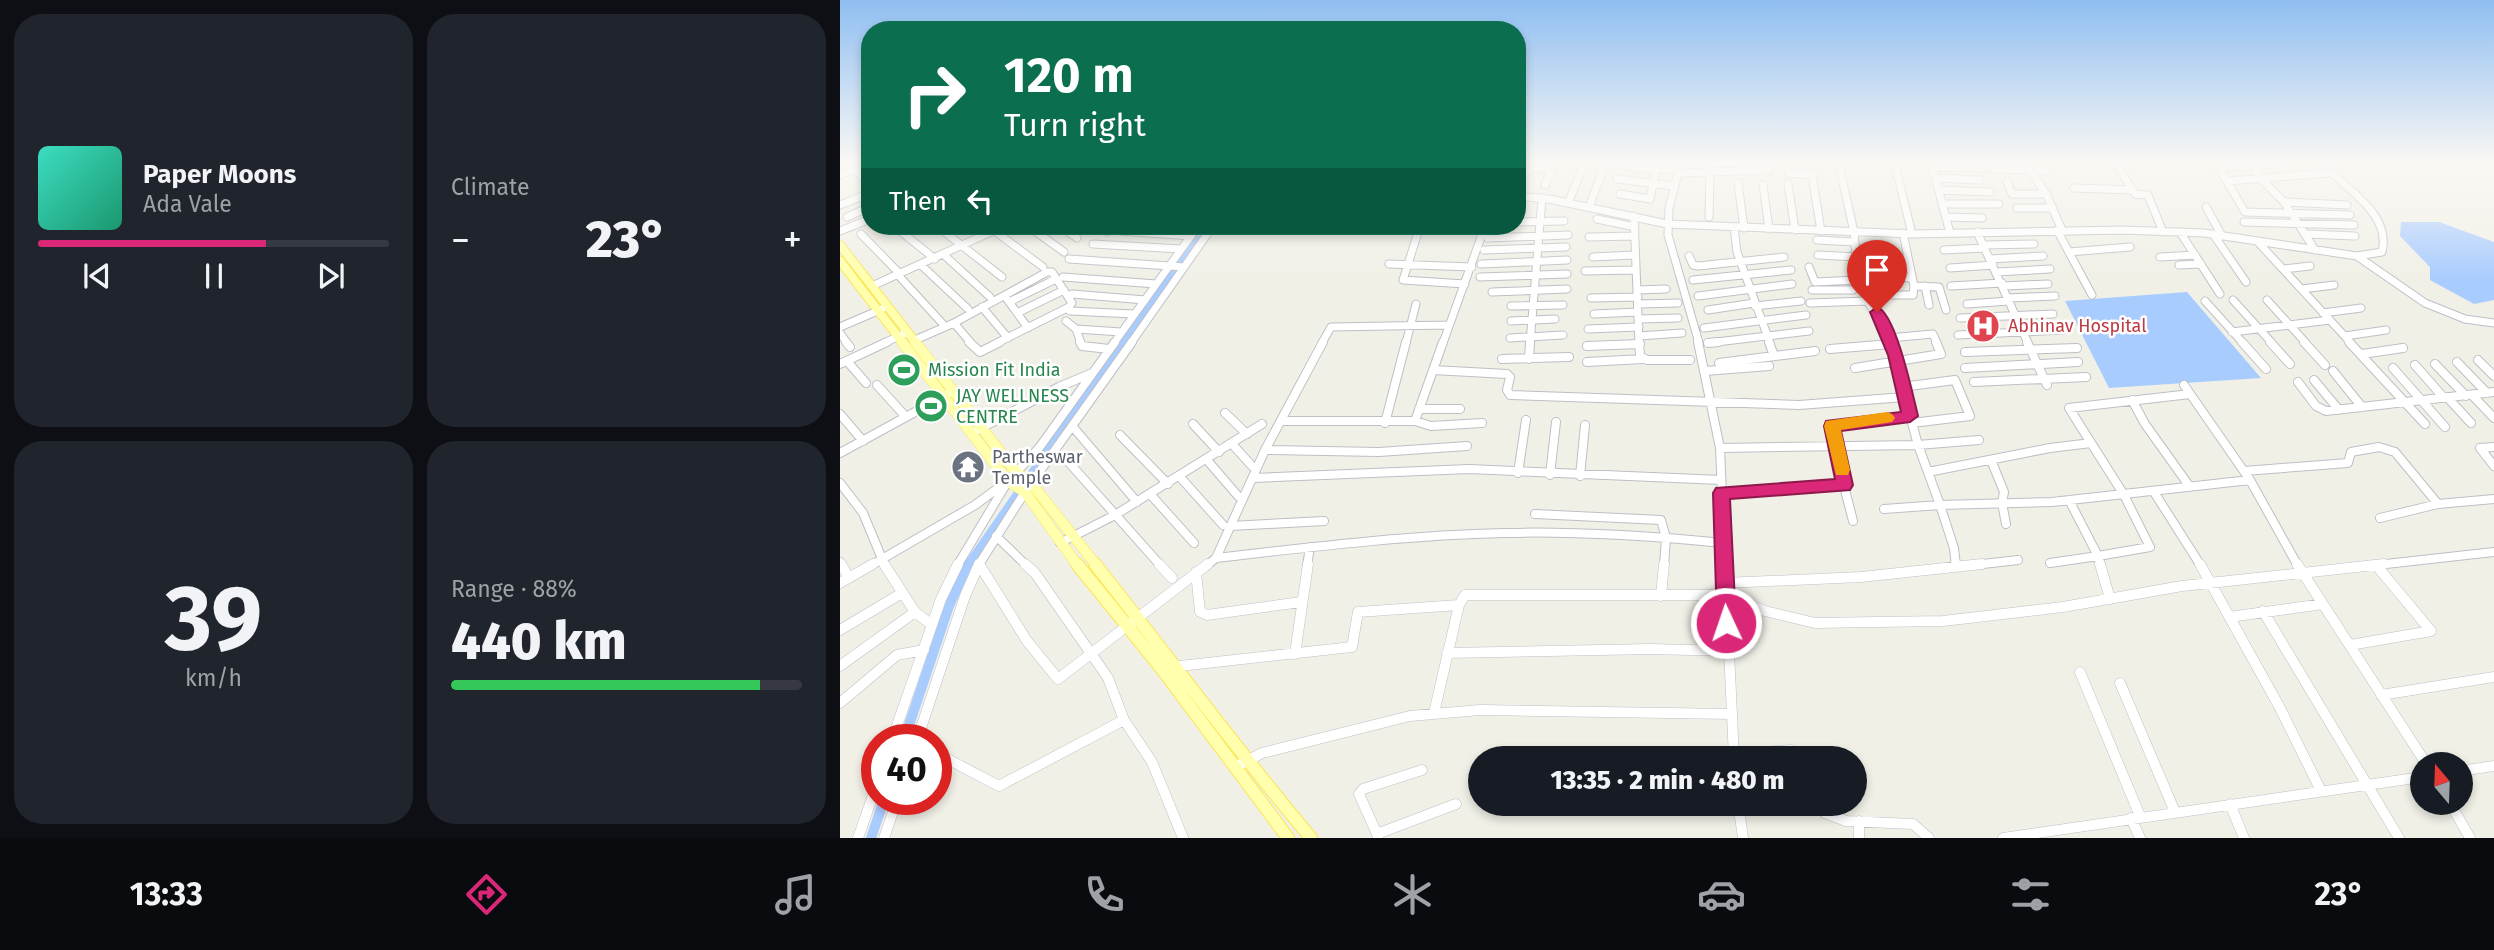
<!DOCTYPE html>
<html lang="en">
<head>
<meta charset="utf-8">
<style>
  :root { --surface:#171b24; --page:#20242c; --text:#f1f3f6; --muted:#9ea1a6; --line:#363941; --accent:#db2777 }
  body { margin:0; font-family:"Fira Sans",sans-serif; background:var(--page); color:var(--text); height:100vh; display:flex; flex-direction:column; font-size:26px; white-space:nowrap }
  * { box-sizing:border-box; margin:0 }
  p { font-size:23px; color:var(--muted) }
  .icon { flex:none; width:38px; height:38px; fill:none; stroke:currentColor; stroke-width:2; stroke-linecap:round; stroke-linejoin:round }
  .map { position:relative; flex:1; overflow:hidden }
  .details { display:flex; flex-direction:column; gap:14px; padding:14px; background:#0d0f14; width:840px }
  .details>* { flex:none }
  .top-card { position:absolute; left:21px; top:21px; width:665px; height:214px; border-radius:28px; box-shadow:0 4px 10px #0003; background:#0b6e4f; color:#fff; overflow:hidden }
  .needle { width:46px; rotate:341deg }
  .buttons { position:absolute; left:1570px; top:752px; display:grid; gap:14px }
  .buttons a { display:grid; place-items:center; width:63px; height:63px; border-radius:50%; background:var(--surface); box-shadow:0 4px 10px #0003; font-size:35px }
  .speed { position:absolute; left:21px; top:724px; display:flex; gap:14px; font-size:35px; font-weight:700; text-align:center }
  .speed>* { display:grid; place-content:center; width:91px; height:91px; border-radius:50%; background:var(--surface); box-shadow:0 4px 10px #0003; line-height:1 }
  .speed .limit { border:10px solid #d22; background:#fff; color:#111 }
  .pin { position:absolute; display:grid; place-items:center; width:60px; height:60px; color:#fff; margin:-72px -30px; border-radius:50% 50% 50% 0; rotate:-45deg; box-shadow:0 0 7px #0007 }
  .pin .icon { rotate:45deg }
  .me { position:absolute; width:77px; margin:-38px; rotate:357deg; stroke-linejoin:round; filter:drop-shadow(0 0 5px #0008) }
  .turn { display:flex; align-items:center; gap:24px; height:147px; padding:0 28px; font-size:32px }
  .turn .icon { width:91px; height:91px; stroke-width:2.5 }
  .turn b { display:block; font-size:49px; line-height:60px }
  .then { display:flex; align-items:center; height:66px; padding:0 28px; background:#0003; gap:14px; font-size:26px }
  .big { font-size:52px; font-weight:800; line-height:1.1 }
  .details .card { flex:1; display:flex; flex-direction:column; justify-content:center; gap:10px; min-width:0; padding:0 24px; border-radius:28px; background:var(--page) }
  .details .dial { align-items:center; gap:0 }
  .dial b { font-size:91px; line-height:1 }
  .song { display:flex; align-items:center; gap:21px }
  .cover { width:84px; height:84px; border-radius:10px; background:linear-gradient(135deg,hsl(170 70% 55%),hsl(160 70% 35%)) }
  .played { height:7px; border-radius:4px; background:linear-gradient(90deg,var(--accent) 65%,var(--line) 65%) }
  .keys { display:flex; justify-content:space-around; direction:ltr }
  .heat { display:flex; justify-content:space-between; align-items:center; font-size:38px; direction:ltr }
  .charge { height:10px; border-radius:5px; background:linear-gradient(90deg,#34c759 88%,var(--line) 0) }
  .details .tiles { flex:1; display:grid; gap:14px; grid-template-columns:repeat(2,1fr) }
  .trip { position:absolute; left:628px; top:746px; width:399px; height:70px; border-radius:35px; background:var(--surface); box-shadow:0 4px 10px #0003; font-weight:800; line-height:70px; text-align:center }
  .menu { display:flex; height:112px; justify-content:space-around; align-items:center; background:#090b0e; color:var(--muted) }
  .menu .icon { width:49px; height:49px }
  .menu .selected { color:var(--accent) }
  .menu b { font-size:32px; color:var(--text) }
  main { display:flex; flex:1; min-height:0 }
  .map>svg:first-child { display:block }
  .water { fill:#a9ccff }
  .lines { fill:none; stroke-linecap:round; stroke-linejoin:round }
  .canal-far2 { stroke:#a9ccff; stroke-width:7 }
  .canal-far1 { stroke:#a9ccff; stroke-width:8 }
  .canal { stroke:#a9ccff; stroke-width:10 }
  .minor-far2-casing { stroke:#bebfc6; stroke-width:9 }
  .minor-far1-casing { stroke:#bebfc6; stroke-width:10 }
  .minor-casing { stroke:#bebfc6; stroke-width:11 }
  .major-far2-casing { stroke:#fae657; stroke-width:10 }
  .major-far1-casing { stroke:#fae657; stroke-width:11 }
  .major-casing { stroke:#fae657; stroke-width:14 }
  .minor-far2 { stroke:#fff; stroke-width:7 }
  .minor-far1 { stroke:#fff; stroke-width:8 }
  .minor { stroke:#fff; stroke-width:10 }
  .major-far2 { stroke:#ffffae; stroke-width:8 }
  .major-far1 { stroke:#ffffae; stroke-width:10 }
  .major { stroke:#ffffae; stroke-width:12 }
  .route { fill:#db2777; stroke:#8e194d; stroke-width:2 }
  .slow { fill:#f59e0b }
  .labels { text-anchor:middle; stroke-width:5; stroke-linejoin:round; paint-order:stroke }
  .health-label { font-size:18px; fill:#be3a42; stroke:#fff; text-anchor:start }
  .leisure-label { font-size:18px; fill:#27864d; stroke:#fff; text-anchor:start }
  .worship-label { font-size:18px; fill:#5b616d; stroke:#fff; text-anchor:start }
</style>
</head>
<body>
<main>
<section class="details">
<div class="tiles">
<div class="card">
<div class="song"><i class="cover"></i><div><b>Paper Moons</b><p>Ada Vale</p></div></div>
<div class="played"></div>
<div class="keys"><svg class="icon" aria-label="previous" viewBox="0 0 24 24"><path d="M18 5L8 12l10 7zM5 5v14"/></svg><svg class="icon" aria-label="pause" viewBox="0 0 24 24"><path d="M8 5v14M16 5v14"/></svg><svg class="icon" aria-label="next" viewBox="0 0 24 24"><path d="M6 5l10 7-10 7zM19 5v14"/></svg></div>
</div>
<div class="card"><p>Climate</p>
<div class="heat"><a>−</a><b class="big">23°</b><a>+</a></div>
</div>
<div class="card dial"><b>39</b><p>km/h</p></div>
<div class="card"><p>Range · 88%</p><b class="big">440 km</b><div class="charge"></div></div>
</div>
</section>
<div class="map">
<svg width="1654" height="838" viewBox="0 0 1654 838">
  <rect width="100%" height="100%" fill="#f1f0e7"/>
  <path class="water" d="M 1561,222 L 1599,222 L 1654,242 L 1654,300 L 1634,304 L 1590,280 L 1590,267 L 1560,236 Z
    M 1347,292 L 1421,378 L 1269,388 L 1225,301 Z"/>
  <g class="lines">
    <path class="canal-far2" d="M 282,343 L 365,226"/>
    <path class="canal-far1" d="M 127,566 L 283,342"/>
    <path class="canal" d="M 64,740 L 109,606 L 128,564
      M 31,838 L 44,800"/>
    <defs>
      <path id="minor-far2" d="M 7,162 L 29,183
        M 768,162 L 795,168 L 839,170
        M 841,162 L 829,208 L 828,235 L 859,343
        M 1091,162 L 1110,233
        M 1185,162 L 1206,194 L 1222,230
        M 1275,162 L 1295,194 L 1308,195 L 1323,232
        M 1457,162 L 1379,168 L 1405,212 L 1510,215
        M 1481,162 C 1503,188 1552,212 1542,252 L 1517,256
        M 677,165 L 712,170
        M 840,165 L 907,162
        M 1413,165 L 1421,179 L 1444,202
        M 1093,167 L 1146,168
        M 1056,169 L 1072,234
        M 1154,169 L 1188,170
        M 1189,171 L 1205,171
        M 838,173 L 929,170 L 929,162
        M 949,173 L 972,175 L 981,231
        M 0,175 L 30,163
        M 1096,178 L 1140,180
        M 777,179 L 834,186
        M 678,181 L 691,167
        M 1387,181 L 1488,173
        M 1167,182 L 1172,194 L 1207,194
        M 898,183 L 904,228
        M 948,184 L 955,230
        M 705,185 L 715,162
        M 923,185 L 929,229
        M 1234,188 L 1293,190
        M 1099,190 L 1150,192
        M 780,194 L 810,199 L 816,169
        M 677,196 L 709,199 L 827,224 L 1072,234 L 1282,230 L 1364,233 L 1517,256 L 1585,303 L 1625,319 L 1654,323
        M 728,203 L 745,162
        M 1103,204 L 1159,204
        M 0,205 L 30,193
        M 749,207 L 766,162
        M 1366,207 L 1382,236
        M 1177,208 L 1213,208
        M 794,216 L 799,343
        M 7,217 L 30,207
        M 869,217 L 870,171
        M 1106,217 L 1142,218
        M 757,219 L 795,227
        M 677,222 L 724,221
        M 1404,222 L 1514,225
        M 54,226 L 95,259
        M 97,226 L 162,277
        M 148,226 L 203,267
        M 188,226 L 224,252
        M 220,226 L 237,238
        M 257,226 L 268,232
        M 580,226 L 563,280 L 625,284
        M 894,227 L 897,252 L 930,343
        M 1217,230 L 1252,295
        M 0,231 L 30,219
        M 280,231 L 351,236
        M 1137,232 L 1188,343
        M 1340,232 L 1380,294
        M 1063,233 L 1074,286 L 1099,287 L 1106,310
        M 21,234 L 60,274
        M 1373,234 L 1406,282
        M 1467,234 L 1515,236
        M 749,237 L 795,236
        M 648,238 L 728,235
        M 977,240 L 1015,242
        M 1417,241 L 1511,343
        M 253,244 L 341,249
        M 1144,245 L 1194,244
        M 644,250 L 726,247
        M 1104,250 L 1145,248
        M 1475,250 L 1444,202 L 1507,205
        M 1229,252 L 1290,247
        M 104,255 L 150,297
        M 978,255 L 1038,258
        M 849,256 L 853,265 L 858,266 L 944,257
        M 753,257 L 794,255
        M 1320,257 L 1355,255
        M 229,259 L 344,267
        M 1045,259 L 1068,259
        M 1150,259 L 1203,256
        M 549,264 L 632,267
        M 641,264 L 727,260
        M 81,265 L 128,309
        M 1339,265 L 1361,264
        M 969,267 L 975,282 L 1018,280
        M 1110,268 L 1153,265
        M 1443,269 L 1470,266
        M 745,271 L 795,270
        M 1156,272 L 1210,269
        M 58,275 L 102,323
        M 223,277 L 316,284
        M 640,277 L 727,274
        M 1048,277 L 1072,278
        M 853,280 L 951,270
        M 32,286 L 164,226
        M 1085,286 L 1089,305
        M 1111,286 L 1162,283
        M 1163,286 L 1208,284
        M 1462,289 L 1494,285
        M 797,290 L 826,289
        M 972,290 L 1013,290 L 1019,287 L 1014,232 L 1000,169
        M 652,292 L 727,289
        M 232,294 L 305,300
        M 1053,295 L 1073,295 L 1074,286
        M 858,296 L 952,284
        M 751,298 L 798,297
        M 1167,298 L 1215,296
        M 167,299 L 188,328
        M 1393,300 L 1432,343
        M 1427,300 L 1466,343
        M 1365,301 L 1403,343
        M 169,302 L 216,279
        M 970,303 L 1027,301 L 1042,323 L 1051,343
        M 798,304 L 838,303
        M 1127,304 L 1169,301
        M 671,306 L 723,305
        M 915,306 L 961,301
        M 142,307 L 168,338
        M 868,310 L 914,303
        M 230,311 L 294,314
        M 177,313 L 224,290
        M 1483,313 L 1521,308
        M 754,314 L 798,312
        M 1120,318 L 1213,314
        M 799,319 L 838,318
        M 226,321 L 236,329 L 281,332
        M 671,321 L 715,319
        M 114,323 L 131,343
        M 114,323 L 207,272 L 212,272 L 232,303 L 229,307 L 157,343
        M 0,327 L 42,309
        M 864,328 L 966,315
        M 236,329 L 241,343
        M 748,329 L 799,327
        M 1392,332 L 1490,320
        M 0,333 L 7,343
        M 1118,335 L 1224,330
        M 799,336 L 842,333
        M 1505,336 L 1546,330
        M 670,338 L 723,335
        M 1049,338 L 1093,334 L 1097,343
        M 75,340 L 114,323
        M 44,343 L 68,332
        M 274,343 L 358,226
        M 291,343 L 373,226
        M 482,343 L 491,327 L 608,325
        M 566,343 L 576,304
        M 603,343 L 645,226
        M 690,343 L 702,198
        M 868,343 L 969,331"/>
      <path id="minor-far1" d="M 6,342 L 10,347
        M 129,342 L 140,352 L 160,342
        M 240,342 L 242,346 L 269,349
        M 799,342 L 800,356 L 807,360 L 850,360
        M 858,342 L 880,448 L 885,566
        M 929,342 L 934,356
        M 1187,342 L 1207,385
        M 1402,342 L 1426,369
        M 1430,342 L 1450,364
        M 1464,342 L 1485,365
        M 1509,342 L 1585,424
        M 868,343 L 879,342
        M 747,346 L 800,344
        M 990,349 L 1051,344
        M 1125,352 L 1237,348
        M 1522,354 L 1563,348
        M 662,359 L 729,357
        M 689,359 L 690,342
        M 1638,360 L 1654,376
        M 7,361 L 26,383
        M 747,362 L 803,359
        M 1617,362 L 1647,393
        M 879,363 L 975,351
        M 0,364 L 47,342
        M 1595,364 L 1626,396
        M 1575,365 L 1604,398
        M 1015,368 L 1101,354 L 1096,342
        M 1125,368 L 1238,362
        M 1553,368 L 1605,427
        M 593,370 L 667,374 L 670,377 L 667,390 L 670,395 L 959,405 L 1065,397 L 1050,342
        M 865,371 L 929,366
        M 1493,371 L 1522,407
        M 1474,380 L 1499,410
        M 1134,382 L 1246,377
        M 1458,382 L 1476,406 L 1486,411 L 1654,392
        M 37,385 L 66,417
        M 1344,385 L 1410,480 L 1458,566
        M 1062,387 L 1115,380 L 1130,416 L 1072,423
        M 1632,395 L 1654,418
        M 1065,397 L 1078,445 L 1100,505 L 1212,502 L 1410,480
        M 1607,397 L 1631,423
        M 1292,400 L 1305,424 L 1350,487
        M 579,409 L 620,409
        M 385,413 L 407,434
        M 0,414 L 23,441
        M 441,421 L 575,421 L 603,342
        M 575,421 L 591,426 L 642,423
        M 545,423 L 566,342
        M 353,424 L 379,452
        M 233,427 L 297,502
        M 132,433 L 219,387 L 252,373
        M 280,435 L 328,484
        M 392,444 L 412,466
        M 1654,447 L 1640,448 L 1654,466
        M 880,448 L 1078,445 L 1139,440
        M 425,450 L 539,452 L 627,446
        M 0,453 L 108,394
        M 224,457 L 321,566
        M 367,460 L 398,496
        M 1151,460 L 1164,492 L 1162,503 L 1166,524
        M 1404,471 L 1508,463 L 1511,452 L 1539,447 L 1555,452 L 1598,504
        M 1088,472 L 1210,448 L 1251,443
        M 678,473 L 686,420
        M 710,475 L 716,422
        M 740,476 L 745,425
        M 340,477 L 383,525
        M 413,478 L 629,469 L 881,480
        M 0,483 L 23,513 L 45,566
        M 1004,486 L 1013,521
        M 1314,492 L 1361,566
        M 882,493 L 1004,486 L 992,426 L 1070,417
        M 310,494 L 354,543
        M 1044,509 L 1100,505 L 1114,548 L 1116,566
        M 695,514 L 821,520 L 826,538 L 824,566
        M 1540,518 L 1598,504 L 1654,499
        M 390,526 L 484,521
        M 156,536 L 187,566
        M 220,543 L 275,515 L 422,424
        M 376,558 C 472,547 568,535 664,533 C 737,531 810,536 883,543
        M 0,562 L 2,566
        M 1210,563 L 1258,556 L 1229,500
        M 30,566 L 135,505 L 165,483
        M 117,566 L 168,481 L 199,448 L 275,342
        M 138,566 L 185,492 L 292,342
        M 366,566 L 376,558 L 425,450 L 483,342
        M 467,566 L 470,547
        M 1125,566 L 1178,560
        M 1261,566 L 1258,556 L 1310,547 L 1284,495 L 1229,408 L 1350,394
        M 1528,566 L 1654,552"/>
      <path id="minor" d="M 1,564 L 9,578
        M 44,564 L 75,612
        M 139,564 L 187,641 L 218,679 L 368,564
        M 185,564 L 195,573 L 268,678 L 284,720 L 312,762 L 343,838
        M 319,564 L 332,578
        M 885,564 L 894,758
        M 1116,564 L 1116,567
        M 1260,564 L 1270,599
        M 1360,564 L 1440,708 L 1481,791
        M 1457,564 L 1587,765
        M 356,572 L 360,612 L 367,615 L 461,602
        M 0,583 L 33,564
        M 884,583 L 1021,577 L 1142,564
        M 821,596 L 824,564
        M 1423,611 L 1559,838
        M 1389,617 L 1483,604
        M 0,630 L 62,593
        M 1510,645 L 1591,631 L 1536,565
        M 607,653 L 811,649 L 888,651
        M 455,654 L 468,564
        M 0,666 L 75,612 L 92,625
        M 331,667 L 512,647 L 518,612 L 619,605 L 625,595 L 885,595 L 925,611 L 975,623 L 1103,621 L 1223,607 L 1342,586 L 1544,564
        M 1240,672 L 1300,816
        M 1280,683 L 1335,812
        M 1541,695 L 1654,677
        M 0,703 L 57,655 L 84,650
        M 594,713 L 619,605
        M 52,740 L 101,599 L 118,564
        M 77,740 L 125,596 L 139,564
        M 96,753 L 159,786 L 284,720
        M 894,754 L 951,750 L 971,758
        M 395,767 L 422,753 L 570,716 L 640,710 L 891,714
        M 1620,771 L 1654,766
        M 898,803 L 903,838
        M 983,803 L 985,813 L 1006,821 L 1073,824 L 1089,838
        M 1610,803 L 1630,838
        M 1390,804 L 1404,838
        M 1291,818 L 1300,838
        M 1019,821 L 1019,838
        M 537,834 L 519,794 L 523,789 L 582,770
        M 18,838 L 37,784
        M 44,838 L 57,800
        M 538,838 L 537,834 L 616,804
        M 1163,838 L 1582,777"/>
      <path id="major-far2" d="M 0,245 L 76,343
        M 0,261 L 63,343"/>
      <path id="major-far1" d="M 62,342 L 168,481 L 185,492 L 238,566
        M 75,342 L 176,472 L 191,483 L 257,566"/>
      <path id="major" d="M 237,564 L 322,669 L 448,838
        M 255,564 C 327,655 396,749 471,838"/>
    </defs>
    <use href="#minor-far2" class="minor-far2-casing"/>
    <use href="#minor-far1" class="minor-far1-casing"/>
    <use href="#minor" class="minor-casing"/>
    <use href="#major-far2" class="major-far2-casing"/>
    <use href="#major-far1" class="major-far1-casing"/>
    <use href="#major" class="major-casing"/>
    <use href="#minor-far2" class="minor-far2"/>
    <use href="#minor-far1" class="minor-far1"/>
    <use href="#minor" class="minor"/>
    <use href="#major-far2" class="major-far2"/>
    <use href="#major-far1" class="major-far1"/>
    <use href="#major" class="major"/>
  </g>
  <linearGradient id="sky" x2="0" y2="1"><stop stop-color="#8fbef1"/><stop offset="0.58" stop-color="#f9f8f4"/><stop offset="1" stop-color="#f9f8f4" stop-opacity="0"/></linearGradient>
  <rect width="1654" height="279" fill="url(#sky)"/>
  <path class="route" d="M 1037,307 C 1056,313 1073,396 1078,416 L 1070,422 L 1001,431 L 1013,485 L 1010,490 L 890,499 L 896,623 L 893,629 L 886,632 L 879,629 L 877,623 L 873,493 L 876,488 L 995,479 L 984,426 L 986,421 L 1061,412 L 1048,355 L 1030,312 Z"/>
  <path class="slow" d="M 1047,412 L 1052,414 L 1055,418 L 1052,422 L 1001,430 L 1010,470 L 1008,475 L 996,475 L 984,426 L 986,421 Z"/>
  <defs>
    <symbol id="hospital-disc" viewBox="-11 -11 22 22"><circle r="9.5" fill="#e0444e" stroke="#fff"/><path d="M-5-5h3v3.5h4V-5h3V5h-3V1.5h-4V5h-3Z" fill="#fff"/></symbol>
    <symbol id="stadium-disc" viewBox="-11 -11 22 22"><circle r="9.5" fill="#2e9e5b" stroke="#fff"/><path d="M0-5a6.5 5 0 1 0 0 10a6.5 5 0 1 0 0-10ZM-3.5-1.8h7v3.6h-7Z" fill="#fff"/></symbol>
    <symbol id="temple-disc" viewBox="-11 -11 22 22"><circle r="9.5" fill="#6b7280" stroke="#fff"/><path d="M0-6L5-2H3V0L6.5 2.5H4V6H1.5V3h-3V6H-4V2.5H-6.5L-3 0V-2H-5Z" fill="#fff"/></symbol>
  </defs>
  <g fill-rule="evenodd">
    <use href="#hospital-disc" x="1124" y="307" width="38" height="38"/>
    <use href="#stadium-disc" x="45" y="351" width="38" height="38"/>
    <use href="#stadium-disc" x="72" y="387" width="38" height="38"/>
    <use href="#temple-disc" x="109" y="448" width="38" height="38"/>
  </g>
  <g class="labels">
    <g class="health-label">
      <text x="1168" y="332">Abhinav Hospital</text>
    </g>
    <g class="leisure-label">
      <text x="88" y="376">Mission Fit India</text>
      <text x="116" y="402">JAY WELLNESS<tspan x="116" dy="21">CENTRE</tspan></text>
    </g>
    <g class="worship-label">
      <text x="152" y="463">Partheswar<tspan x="152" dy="21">Temple</tspan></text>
    </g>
  </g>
</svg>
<div class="buttons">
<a><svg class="needle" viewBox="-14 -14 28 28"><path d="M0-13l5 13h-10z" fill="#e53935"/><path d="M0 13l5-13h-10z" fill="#9ea1a6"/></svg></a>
</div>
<div class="speed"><div class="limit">40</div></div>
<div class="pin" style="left:1037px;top:312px;background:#d93025"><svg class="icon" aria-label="arrive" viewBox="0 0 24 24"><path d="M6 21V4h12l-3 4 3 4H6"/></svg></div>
<svg class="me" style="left:886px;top:623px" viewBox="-20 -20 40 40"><circle r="17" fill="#db2777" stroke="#fff" stroke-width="3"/><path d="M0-11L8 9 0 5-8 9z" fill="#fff"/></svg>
<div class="trip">13:35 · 2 min · 480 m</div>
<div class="top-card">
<div class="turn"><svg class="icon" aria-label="right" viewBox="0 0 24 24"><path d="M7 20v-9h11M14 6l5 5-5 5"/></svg><div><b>120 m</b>Turn right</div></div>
<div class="then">Then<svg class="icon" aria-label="left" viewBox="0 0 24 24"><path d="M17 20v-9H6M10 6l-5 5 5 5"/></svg></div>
</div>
</div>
</main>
<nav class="menu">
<b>13:33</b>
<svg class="icon selected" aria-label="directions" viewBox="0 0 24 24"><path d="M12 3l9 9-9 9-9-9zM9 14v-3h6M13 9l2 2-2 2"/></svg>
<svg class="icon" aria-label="music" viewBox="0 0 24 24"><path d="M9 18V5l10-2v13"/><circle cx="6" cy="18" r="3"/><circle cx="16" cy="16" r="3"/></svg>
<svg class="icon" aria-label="phone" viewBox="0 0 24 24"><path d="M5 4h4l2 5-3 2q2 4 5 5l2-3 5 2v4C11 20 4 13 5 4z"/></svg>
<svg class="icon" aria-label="climate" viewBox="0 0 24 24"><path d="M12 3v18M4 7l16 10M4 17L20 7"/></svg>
<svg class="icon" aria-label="car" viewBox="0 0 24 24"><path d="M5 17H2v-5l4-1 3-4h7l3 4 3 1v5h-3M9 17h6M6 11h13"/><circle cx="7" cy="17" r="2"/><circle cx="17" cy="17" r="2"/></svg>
<svg class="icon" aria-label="filters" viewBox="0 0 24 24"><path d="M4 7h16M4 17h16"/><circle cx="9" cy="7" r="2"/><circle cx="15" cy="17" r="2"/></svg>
<b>23°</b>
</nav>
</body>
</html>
